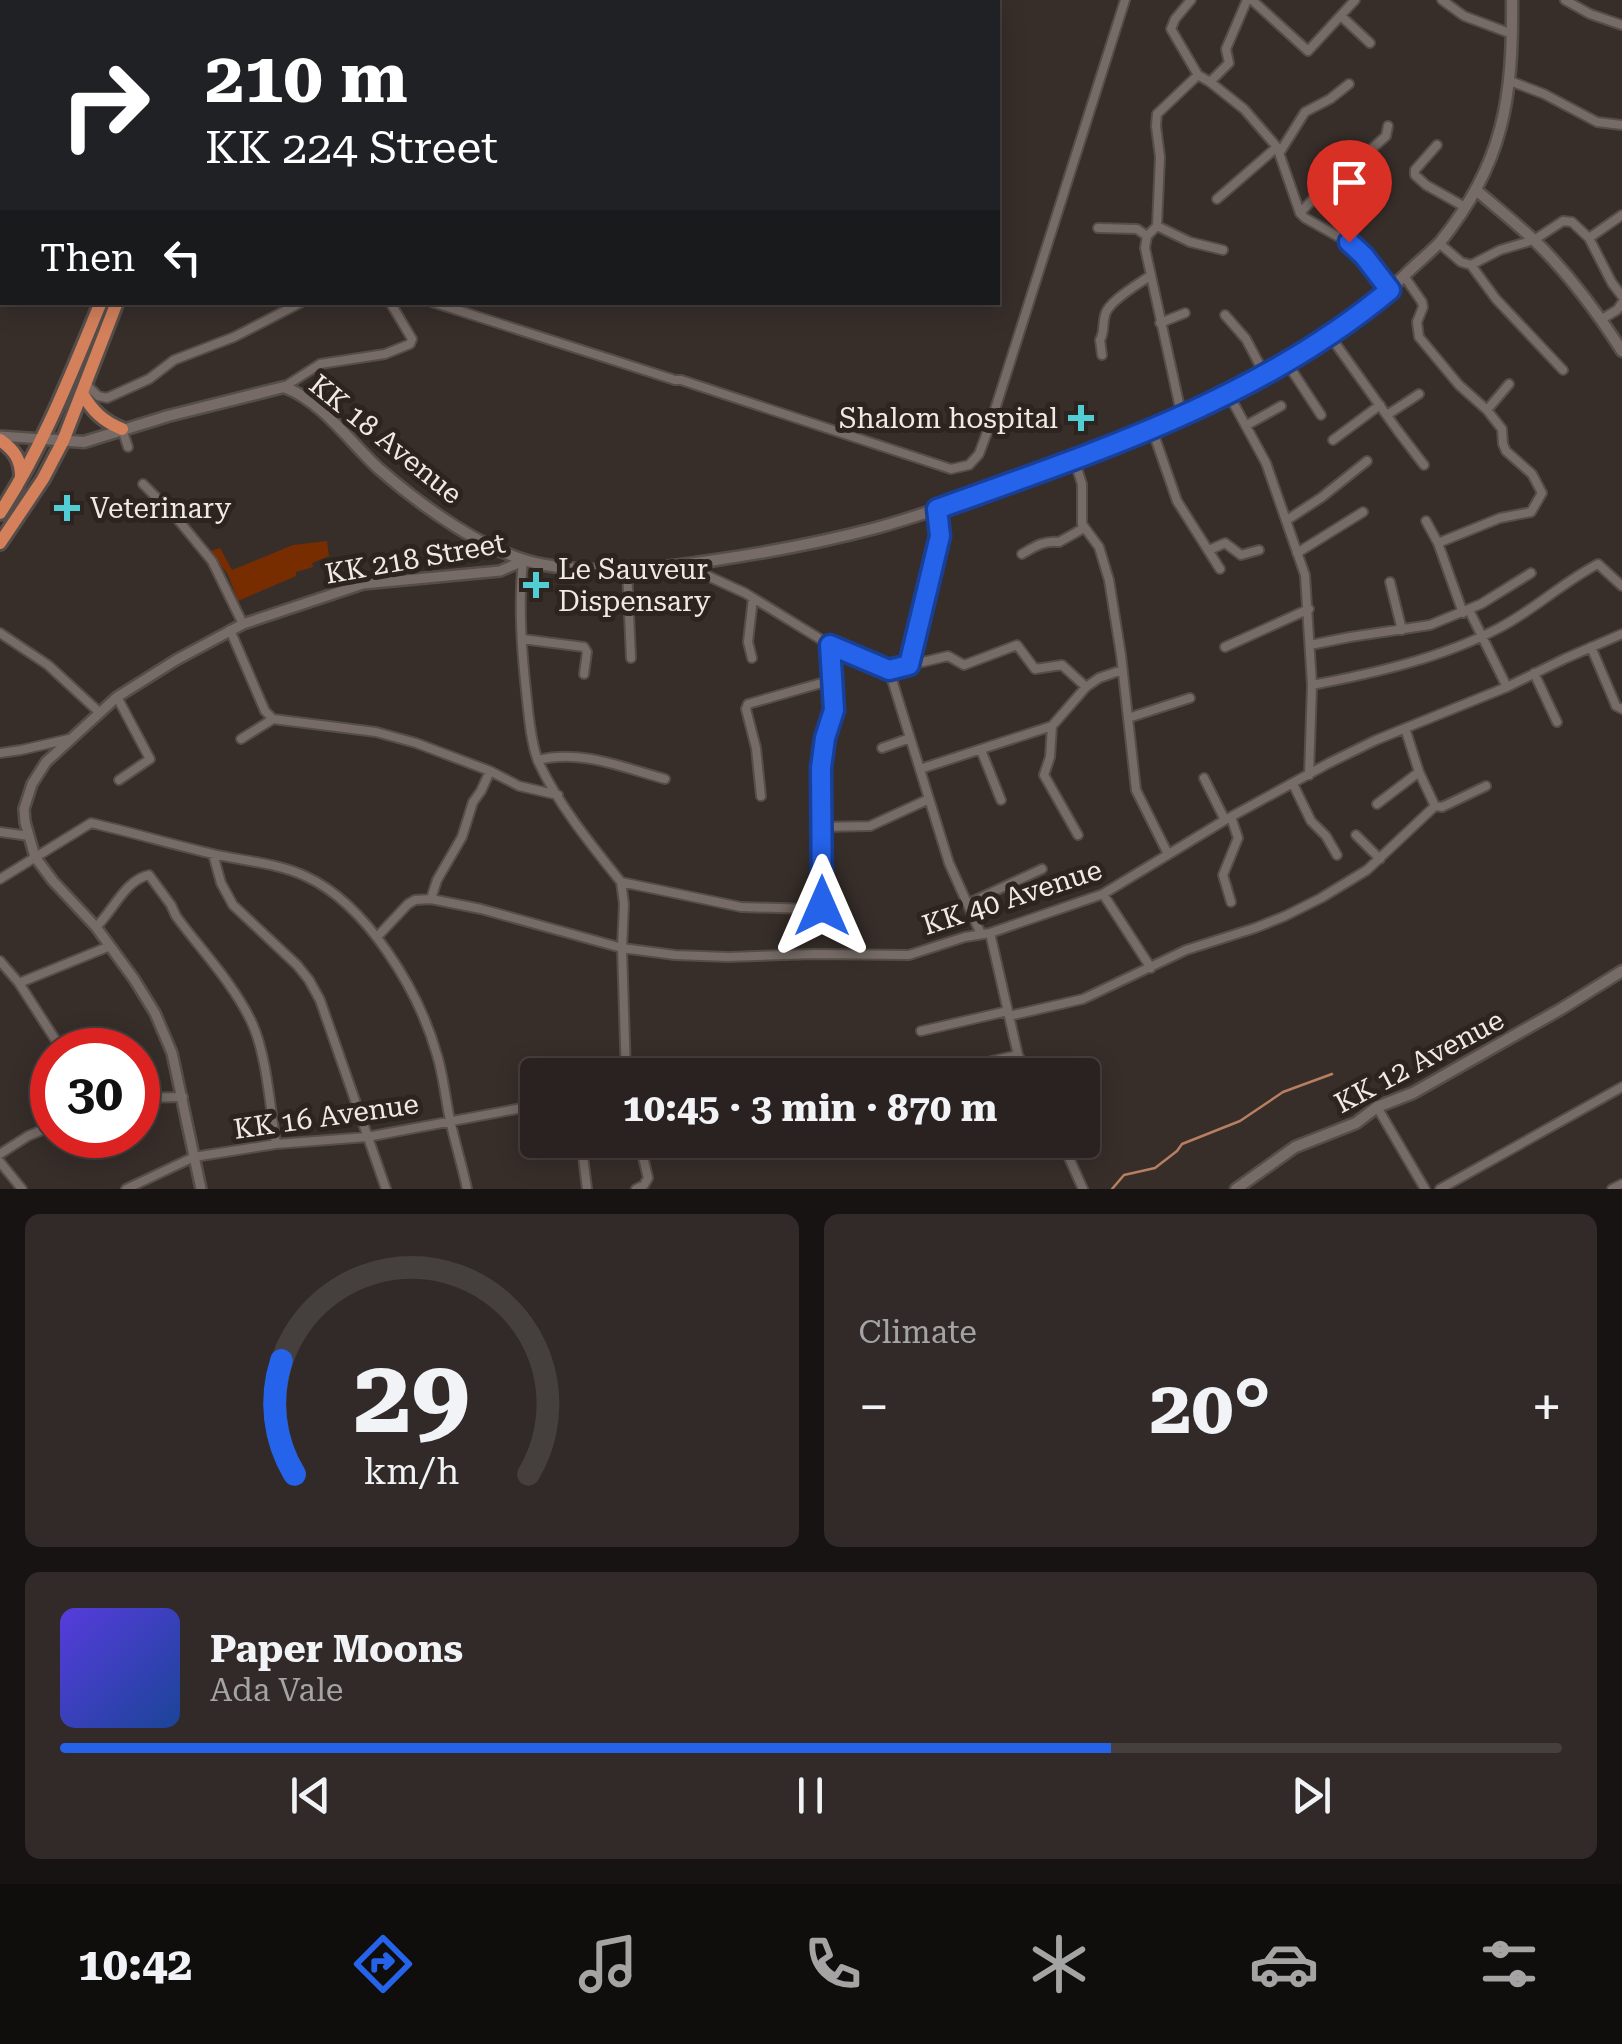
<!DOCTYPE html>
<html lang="en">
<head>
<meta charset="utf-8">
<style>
  :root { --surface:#292220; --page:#312a29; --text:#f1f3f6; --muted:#a5a4a5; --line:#453f3e; --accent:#2563eb }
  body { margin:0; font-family:"Roboto Serif",serif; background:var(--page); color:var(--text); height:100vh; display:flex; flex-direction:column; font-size:38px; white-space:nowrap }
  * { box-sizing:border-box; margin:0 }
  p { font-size:32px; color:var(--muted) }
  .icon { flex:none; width:55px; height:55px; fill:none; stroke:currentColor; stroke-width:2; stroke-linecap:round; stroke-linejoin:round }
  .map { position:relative; height:1189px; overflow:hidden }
  .side { display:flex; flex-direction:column; gap:25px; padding:25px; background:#171312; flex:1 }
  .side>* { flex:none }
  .guide { position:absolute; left:0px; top:0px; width:1000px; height:305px; box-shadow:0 5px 25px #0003,0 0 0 2px var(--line); background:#202124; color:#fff; overflow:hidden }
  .speed { position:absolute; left:30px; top:1028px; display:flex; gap:20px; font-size:50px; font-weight:700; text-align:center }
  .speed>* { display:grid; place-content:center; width:130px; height:130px; border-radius:50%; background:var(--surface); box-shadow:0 5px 25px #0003,0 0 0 2px var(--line); line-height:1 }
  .speed .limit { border:15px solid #d22; background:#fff; color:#111 }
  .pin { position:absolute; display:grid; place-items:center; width:85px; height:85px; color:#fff; margin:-102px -42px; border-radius:50% 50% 50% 0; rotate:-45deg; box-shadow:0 0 10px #0007 }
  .pin .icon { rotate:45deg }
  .me { position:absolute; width:110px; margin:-55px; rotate:0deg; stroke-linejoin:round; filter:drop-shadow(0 0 8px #0008) }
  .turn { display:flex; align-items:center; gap:35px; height:210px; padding:0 40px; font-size:45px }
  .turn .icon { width:130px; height:130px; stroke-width:2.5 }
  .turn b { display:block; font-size:70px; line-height:85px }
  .then { display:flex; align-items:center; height:95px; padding:0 40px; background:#0003; gap:20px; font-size:38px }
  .big { font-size:75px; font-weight:700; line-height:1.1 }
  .side .tile { flex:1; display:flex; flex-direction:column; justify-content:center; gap:15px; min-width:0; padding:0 35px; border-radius:15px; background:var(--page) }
  .side .dial { align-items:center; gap:0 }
  .dial svg { height:260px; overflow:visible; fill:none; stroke:var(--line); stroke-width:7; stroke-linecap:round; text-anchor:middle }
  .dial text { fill:var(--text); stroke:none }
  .song { display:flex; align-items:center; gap:30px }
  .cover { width:120px; height:120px; border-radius:15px; background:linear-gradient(135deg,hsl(250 70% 55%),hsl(220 70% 35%)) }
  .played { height:10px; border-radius:5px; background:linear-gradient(90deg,var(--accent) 70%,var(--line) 70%) }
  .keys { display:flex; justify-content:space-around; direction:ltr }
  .heat { display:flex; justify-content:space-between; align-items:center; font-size:55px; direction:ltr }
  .side .tiles { flex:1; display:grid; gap:25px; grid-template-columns:1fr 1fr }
  .tile:last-child { grid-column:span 2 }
  .trip { position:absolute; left:520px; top:1058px; width:580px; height:100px; border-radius:10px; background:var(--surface); box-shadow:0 5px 25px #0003,0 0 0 2px var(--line); font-weight:700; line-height:100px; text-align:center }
  .menu { display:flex; height:160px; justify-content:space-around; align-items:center; background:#100e0d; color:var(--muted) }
  .menu .icon { width:70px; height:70px }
  .menu .selected { color:var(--accent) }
  .menu b { font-size:45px; color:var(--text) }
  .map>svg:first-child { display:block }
  .green { fill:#782d00 }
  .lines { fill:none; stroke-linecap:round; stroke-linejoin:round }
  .stream { stroke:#b87e61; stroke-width:2.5 }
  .runway { stroke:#827a76; stroke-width:55 }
  .minor-casing { stroke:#554d49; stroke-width:12 }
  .tertiary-casing { stroke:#554d49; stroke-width:14 }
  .secondary-casing { stroke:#554d49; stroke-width:15 }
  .trunk-casing { stroke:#554d49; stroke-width:18 }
  .minor { stroke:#766b66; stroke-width:8 }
  .tertiary { stroke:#766b66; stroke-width:9 }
  .secondary { stroke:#766b66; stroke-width:10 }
  .trunk { stroke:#d3805b; stroke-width:12 }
  .route-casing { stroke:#184099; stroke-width:25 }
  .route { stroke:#2563eb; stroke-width:18 }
  .poi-dot { fill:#52ccd5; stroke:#2d2420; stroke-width:4 }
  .labels { text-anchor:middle; stroke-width:10; stroke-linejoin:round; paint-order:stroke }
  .poi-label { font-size:28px; fill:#f0eae7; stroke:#2d2420; text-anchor:start }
  .street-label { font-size:28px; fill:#f0eae7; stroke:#2d2420 }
</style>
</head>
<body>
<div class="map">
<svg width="1622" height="1189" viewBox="0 0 1622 1189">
  <rect width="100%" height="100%" fill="#372e2a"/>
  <path class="green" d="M 327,541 L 329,556 L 312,563 L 313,567 L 296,572 L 296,576 L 238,601 L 228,575 L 211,551 L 220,548 L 232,570 L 293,545 Z"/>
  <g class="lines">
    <path class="stream" d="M 1112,1189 L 1124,1175 L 1155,1168 L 1177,1151 L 1182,1144 L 1240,1121 L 1283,1092 L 1332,1074"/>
    <path class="runway" d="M 814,2 L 815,0"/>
    <defs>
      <path id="minor" d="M 394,0 L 395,2
        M 1191,0 L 1175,19 L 1171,29 L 1198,75 L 1210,82 L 1244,109 L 1277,147 L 1300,213 L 1305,218 L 1357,247 L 1390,290
        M 1252,0 L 1308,51 L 1355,0
        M 1442,0 L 1464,16 L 1512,34
        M 1565,0 L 1590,14 L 1622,25
        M 104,2 L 123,0
        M 1341,16 L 1370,43
        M 0,17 L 2,17
        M 1510,81 L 1544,94 L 1597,122 L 1622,125
        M 1210,82 L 1229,63 L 1226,49 L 1247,0
        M 1437,145 L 1415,170 L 1415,175 L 1426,185 L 1465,207
        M 0,152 L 2,147
        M 1280,152 L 1305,112 L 1330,99 L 1349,84
        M 1217,199 L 1277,147
        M 1300,213 L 1332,179 L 1345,173 L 1386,136 L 1388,126
        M 1157,226 L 1190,242 L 1223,250
        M 1098,228 L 1137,229 L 1147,236
        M 1589,238 L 1612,283 L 1622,296
        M 1439,243 L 1461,262 L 1471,265 L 1500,250 L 1534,240 L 1563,221 L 1572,222 L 1589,238 L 1622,215
        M 1471,265 L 1496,299 L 1563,370
        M 1404,276 L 1422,302 L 1423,307 L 1417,322 L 1419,337 L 1459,385 L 1487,410 L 1502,429 L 1503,444 L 1506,451 L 1532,474 L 1542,493 L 1531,512 L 1500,518 L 1438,543 L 1463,613
        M 432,302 L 675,380 L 681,380 L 951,469 L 969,465 L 979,454 L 992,419 L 1125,0
        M 1225,315 L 1246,339 L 1265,375
        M 1602,319 L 1617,310 L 1622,303
        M 1160,323 L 1185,313
        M 1330,336 L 1398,431 L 1424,465
        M 1102,355 L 1100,340 C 1105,331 1102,326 1105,315 C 1108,301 1139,284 1151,275
        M 1287,363 L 1321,415
        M 86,384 L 98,396 L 107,398 L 149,379 L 174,360 L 234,337 L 302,302
        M 284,387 L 320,364 L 385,354 L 410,344 L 412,339 L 390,302
        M 1229,395 L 1266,463 L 1305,575 L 1312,685 L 1309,775
        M 1487,410 L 1509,384
        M 1387,415 L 1419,394
        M 1182,417 L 1145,248 L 1147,236 L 1157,226 L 1160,157 L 1156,126 L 1157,114 L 1198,75
        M 1247,425 L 1281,406
        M 122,429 L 128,447
        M 1152,429 L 1177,501 L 1220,569
        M 1333,440 L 1380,405
        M 1074,459 L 1082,484 L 1082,524 L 1099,547 L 1109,580 L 1121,655 L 1136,790 L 1168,854
        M 143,484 L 175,516 L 212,561 L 243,624
        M 1287,520 L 1322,497 L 1367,461
        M 1426,521 L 1438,543
        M 1209,550 L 1225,543 L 1241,555 L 1259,550
        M 1297,553 L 1363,512
        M 1022,554 C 1034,547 1044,540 1059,542 L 1084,528
        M 523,561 C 518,607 522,654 527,700 C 529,719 531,742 538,761 C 557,803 592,846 621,882
        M 684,565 L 745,593 L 830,645 L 889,670 L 948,656 L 964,665 L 1017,645 L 1035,669 L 1062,665 L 1086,687
        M 627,570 L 631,658
        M 1390,582 L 1402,630
        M 1469,610 L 1507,687
        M 230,630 L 265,711 L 273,719 L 376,732 L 416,743 L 490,771 L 519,786 L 558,795
        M 0,633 L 48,665 L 99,712
        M 522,639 L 584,647 L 587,652 L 584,674
        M 1310,645 L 1350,637 L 1430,625 L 1481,604 L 1531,573
        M 1225,647 L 1309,609
        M 1591,647 L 1614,701 L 1616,706 L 1622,709
        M 752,658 L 748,642 L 753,598
        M 909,665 L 940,536 L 937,509
        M 889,670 L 949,863 L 981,934
        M 1534,673 L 1557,722
        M 1312,685 C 1375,673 1442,658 1499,628 C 1534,610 1563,582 1598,564 L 1622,586
        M 117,697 L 150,759 L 119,780
        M 1128,718 L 1190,698
        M 1052,726 L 1050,757 L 1044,775 L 1078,835
        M 241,739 L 273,719
        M 882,748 L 910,738
        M 981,750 L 1001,800
        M 0,753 L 21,750 L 69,739
        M 538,760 C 581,749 624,768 665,779
        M 920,769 L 1052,726 L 1086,687 L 1099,678 L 1122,670
        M 1204,778 L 1225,820
        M 1293,784 L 1311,821 L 1326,836 L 1337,855
        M 761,796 L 756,748 L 746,709 L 748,704 L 832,680
        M 1377,804 L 1419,772
        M 1435,806 L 1442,807 L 1486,786
        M 822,827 L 870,826 L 929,799
        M 0,832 L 29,836
        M 1356,835 L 1380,859
        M 213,854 L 221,883 L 233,905 L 297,965 L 309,980 L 320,1000 L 386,1189
        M 0,879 L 91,823 C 131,832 170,844 209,853 C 240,861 275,862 305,876 C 367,904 419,991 437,1055 C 443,1074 445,1095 449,1115 C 454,1140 462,1164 467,1189
        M 1103,894 L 1151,968
        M 431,899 L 437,880 L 462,837 L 473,802 L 481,791 L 490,771
        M 1231,902 L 1223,875 L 1238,838 L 1231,817
        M 967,904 L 1042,869
        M 96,927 C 113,911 125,880 149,875 L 171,905 L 176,916 C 201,950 234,984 252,1023 C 267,1056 270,1108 276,1144
        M 990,933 L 1009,1016 L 1083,999 L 1186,950 L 1255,928 L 1285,916 L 1321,898 L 1367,870 L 1435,806 L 1419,772 L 1405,728
        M 377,937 L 408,904 L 415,900 L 431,899 L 481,909 L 622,948 L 675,955 L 728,957 L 814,954 L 909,955 L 965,937 L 990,933 L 1103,894 L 1225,820 L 1329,763 L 1376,740 L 1507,687 L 1564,659 L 1622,634
        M 0,961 L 19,983 L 62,1050
        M 19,983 L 110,946
        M 1009,1016 L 1018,1055 L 1027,1075
        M 921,1031 L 1008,1011
        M 925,1071 L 979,1064 L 1018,1055
        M 626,1075 L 622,948 L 624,904 L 621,882 L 741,907 L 811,909 L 822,906 L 821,767 L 825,737 L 835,709 L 830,645
        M 138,1098 L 183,1097
        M 1377,1107 L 1425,1189
        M 581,1140 L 587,1189
        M 1061,1140 L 1083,1189
        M 0,1154 L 28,1136 L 52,1126
        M 0,1162 L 22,1189
        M 126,1189 L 194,1157 L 276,1144 L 367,1137 L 538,1105
        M 636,1189 L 644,1185 L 648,1178 L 639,1140
        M 1440,1189 L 1622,1087
        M 1612,1189 L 1622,1184"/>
      <path id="tertiary" d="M 0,436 L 42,439
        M 201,1189 L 172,1053 L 155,1013 L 134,979 L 96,927 L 53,881 L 35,857 L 25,822 L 24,809 L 32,784 L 46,762 L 117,697 L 176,660 L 243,624 L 363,584 L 500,571 L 523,561"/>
      <path id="secondary" d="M 1476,190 C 1496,207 1516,223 1535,241 C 1568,273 1597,312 1622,351
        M 42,439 L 84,442 L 168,416 L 284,387 C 322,401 349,441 378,468 C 420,505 489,556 545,565 C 602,575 659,569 716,560 C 770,552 823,542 876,528 C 934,512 990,490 1046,469 C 1174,421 1308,371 1407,273 C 1418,262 1431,252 1441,241 C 1504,163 1513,97 1512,0
        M 1236,1189 L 1295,1147 L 1356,1123 L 1377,1107 L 1413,1093 L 1561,1009 L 1622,971"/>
      <path id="trunk" d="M 290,2 L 291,0
        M 305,2 L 307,0
        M 82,393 C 93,412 103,421 122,429
        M 0,440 C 14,450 21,459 21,477
        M 0,513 C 43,447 71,374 101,302
        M 0,543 L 43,479 L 63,441 L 117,302"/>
    </defs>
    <use href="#minor" class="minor-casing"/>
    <use href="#tertiary" class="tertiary-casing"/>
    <use href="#secondary" class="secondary-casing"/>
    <use href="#trunk" class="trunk-casing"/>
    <use href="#minor" class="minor"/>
    <use href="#tertiary" class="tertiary"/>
    <use href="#secondary" class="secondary"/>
    <use href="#trunk" class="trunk"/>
  </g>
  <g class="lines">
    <defs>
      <path id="route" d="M 822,906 L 821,768 L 825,738 L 834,710 L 830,645 L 889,670 L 909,665 L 940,536 L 937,509 C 1096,452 1258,400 1390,290 L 1364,256 L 1349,242"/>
    </defs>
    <use href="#route" class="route-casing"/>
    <use href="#route" class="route"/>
  </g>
  <g class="poi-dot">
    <path d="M1076 403h10v10h10v10h-10v10h-10v-10h-10v-10h10z"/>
    <path d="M62 493h10v10h10v10h-10v10h-10v-10h-10v-10h10z"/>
    <path d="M531 570h10v10h10v10h-10v10h-10v-10h-10v-10h10z"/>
  </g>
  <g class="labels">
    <g class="poi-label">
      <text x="1058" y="428" text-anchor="end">Shalom hospital</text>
      <text x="90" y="518">Veterinary</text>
      <text x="558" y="579">Le Sauveur<tspan x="558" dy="32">Dispensary</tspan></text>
    </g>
    <g class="street-label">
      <text transform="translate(386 439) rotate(39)" y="10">KK 18 Avenue</text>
      <text transform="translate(415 558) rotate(-10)" y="10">KK 218 Street</text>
      <text transform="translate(1012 897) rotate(-18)" y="10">KK 40 Avenue</text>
      <text transform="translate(1419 1061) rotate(-28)" y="10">KK 12 Avenue</text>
      <text transform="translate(326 1116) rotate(-8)" y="10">KK 16 Avenue</text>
    </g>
  </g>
</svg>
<div class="speed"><div class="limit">30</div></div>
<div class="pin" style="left:1349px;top:242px;background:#d93025"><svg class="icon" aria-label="arrive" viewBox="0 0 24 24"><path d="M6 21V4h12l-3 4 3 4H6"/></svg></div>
<svg class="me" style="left:822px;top:906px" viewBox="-20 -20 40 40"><path d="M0-17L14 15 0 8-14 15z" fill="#2563eb" stroke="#fff" stroke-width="4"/></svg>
<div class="trip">10:45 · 3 min · 870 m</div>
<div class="guide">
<div class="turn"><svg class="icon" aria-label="right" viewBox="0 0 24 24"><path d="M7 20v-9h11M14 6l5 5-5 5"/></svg><div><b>210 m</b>KK 224 Street</div></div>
<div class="then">Then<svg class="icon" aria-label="left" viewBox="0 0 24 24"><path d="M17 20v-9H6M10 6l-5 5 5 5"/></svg></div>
</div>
</div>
<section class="side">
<div class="tiles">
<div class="tile dial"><svg viewBox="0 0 100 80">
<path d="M14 69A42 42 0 1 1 86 69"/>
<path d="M14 69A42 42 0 0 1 10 34" stroke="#2563eb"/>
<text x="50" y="56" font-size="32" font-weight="700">29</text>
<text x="50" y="72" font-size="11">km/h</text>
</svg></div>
<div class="tile"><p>Climate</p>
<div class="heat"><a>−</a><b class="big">20°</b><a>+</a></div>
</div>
<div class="tile">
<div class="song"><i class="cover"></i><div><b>Paper Moons</b><p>Ada Vale</p></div></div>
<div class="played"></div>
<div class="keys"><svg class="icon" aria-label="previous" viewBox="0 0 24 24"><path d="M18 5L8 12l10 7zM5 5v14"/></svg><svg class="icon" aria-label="pause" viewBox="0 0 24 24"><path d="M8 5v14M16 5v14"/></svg><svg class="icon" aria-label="next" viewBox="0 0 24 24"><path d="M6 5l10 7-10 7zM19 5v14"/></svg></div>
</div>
</div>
</section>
<nav class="menu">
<b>10:42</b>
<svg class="icon selected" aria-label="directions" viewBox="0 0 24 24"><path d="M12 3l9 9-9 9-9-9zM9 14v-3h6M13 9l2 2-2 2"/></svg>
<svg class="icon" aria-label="music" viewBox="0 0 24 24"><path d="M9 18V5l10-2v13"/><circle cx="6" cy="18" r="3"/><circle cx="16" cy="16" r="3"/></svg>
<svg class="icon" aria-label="phone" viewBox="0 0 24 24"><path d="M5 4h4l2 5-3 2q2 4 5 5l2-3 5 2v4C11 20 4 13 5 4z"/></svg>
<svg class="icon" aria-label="climate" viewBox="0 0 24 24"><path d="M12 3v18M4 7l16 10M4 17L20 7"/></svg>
<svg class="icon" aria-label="car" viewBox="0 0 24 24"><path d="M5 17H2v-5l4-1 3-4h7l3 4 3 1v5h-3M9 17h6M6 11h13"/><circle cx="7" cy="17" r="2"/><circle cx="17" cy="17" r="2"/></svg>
<svg class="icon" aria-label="filters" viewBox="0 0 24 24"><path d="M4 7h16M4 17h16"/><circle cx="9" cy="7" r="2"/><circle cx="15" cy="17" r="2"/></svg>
</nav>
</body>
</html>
